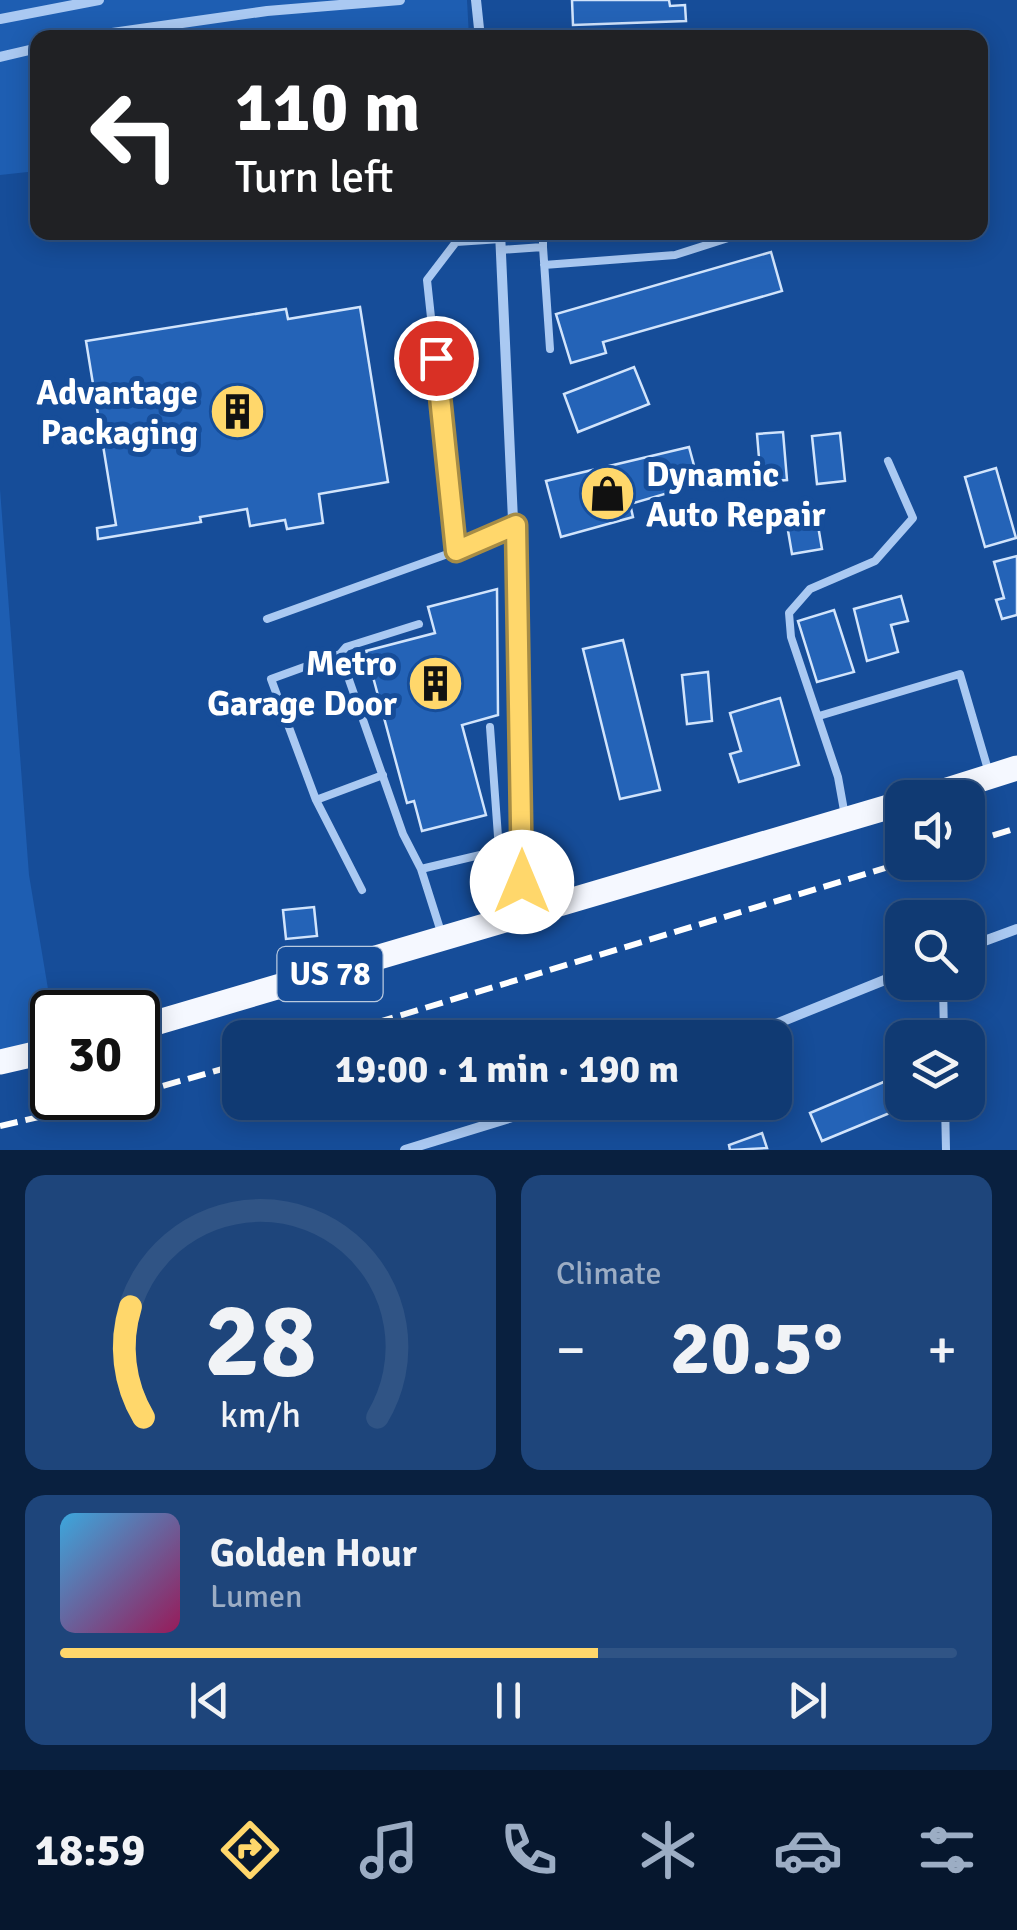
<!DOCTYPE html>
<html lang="en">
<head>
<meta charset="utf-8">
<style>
  :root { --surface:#103a73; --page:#1e457b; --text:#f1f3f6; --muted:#9cadc4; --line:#305485; --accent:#ffd76b }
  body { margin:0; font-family:Signika,sans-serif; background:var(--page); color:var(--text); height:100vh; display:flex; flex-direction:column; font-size:38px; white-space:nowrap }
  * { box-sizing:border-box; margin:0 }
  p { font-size:32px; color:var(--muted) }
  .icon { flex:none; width:55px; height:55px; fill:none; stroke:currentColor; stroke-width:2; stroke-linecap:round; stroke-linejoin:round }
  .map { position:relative; height:1150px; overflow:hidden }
  .drawer { display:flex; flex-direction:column; gap:25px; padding:25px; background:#09203f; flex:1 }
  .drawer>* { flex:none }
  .top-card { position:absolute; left:30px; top:30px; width:958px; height:210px; border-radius:20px; box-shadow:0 5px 25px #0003,0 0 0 2px var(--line); background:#202124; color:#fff; overflow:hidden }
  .buttons { position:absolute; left:885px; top:780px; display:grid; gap:20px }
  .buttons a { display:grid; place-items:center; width:100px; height:100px; border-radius:20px; background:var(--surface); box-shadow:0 5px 25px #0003,0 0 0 2px var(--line); font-size:50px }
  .speed { position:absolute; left:30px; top:990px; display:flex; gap:20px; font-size:50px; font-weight:700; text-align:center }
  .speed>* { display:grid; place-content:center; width:130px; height:130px; border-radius:50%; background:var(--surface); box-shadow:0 5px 25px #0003,0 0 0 2px var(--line); line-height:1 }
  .speed .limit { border:5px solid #111; border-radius:15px; background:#fff; color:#111 }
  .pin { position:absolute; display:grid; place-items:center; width:85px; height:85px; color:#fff; margin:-42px; border:5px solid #fff; border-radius:50%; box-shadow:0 2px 10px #0007 }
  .me { position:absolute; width:110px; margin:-55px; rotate:0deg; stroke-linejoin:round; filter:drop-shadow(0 0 8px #0008) }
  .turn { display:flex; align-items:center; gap:35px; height:210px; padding:0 40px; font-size:45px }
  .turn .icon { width:130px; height:130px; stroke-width:2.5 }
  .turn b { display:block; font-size:70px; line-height:85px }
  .big { font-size:75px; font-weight:700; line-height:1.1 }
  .drawer .card { flex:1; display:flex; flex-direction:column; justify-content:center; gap:15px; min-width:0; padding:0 35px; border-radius:20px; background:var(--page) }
  .drawer .dial { align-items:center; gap:0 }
  .dial svg { height:260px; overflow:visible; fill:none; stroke:var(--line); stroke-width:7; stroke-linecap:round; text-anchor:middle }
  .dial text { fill:var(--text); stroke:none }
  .song { display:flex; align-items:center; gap:30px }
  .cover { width:120px; height:120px; border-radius:15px; background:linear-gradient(135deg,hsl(200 70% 55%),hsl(330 70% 35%)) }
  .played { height:10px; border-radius:5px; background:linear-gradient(90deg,var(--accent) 60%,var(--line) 60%) }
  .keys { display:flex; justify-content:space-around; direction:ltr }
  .heat { display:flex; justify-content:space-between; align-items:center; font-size:55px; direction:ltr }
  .drawer .tiles { flex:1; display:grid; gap:25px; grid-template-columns:1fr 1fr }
  .card:last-child { grid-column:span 2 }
  .trip { position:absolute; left:222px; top:1020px; width:570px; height:100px; border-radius:20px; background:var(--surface); box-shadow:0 5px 25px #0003,0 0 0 2px var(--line); font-weight:700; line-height:100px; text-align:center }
  .tab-bar { display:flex; height:160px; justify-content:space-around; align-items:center; background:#06172e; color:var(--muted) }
  .tab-bar .icon { width:70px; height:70px }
  .tab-bar .on { color:var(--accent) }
  .tab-bar b { font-size:45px; color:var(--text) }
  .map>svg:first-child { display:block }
  .green { fill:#1e5eb2 }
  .building { fill:#2463b7; stroke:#d1e4fc; stroke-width:2.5 }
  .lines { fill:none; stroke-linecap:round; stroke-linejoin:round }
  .service { stroke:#aac9f2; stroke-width:8 }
  .minor { stroke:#aac9f2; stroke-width:10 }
  .primary { stroke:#f5f8ff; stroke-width:25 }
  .rail { stroke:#fff; stroke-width:6; stroke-dasharray:18 8; stroke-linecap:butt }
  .route-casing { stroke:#a68c46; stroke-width:25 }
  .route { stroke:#ffd76b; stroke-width:18 }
  .labels { text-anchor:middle; stroke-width:10; stroke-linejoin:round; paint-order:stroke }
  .shield { fill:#164d99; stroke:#b9cae0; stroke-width:2.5 }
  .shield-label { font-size:32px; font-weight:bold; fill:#fff }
  .poi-label { font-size:35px; font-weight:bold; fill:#fff; stroke:#164d99; text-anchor:end }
</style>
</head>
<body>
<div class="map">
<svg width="1017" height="1150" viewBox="0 0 1017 1150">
  <rect width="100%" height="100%" fill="#164d99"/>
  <path class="green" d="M 0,0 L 467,0 L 469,37 L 38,38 L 37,171 L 0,175 Z
    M 0,489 L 29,875 L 52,1013 L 52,1052 L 0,1061 Z"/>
  <path class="building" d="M 572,0 L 669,0 L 670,6 L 685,5 L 686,21 L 573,25 Z
    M 771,252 L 782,291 L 603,342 L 606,353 L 571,363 L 556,314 Z
    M 360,307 L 388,482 L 319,494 L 323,523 L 287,529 L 285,520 L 250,526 L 247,509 L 200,517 L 201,522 L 98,539 L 97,528 L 116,525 L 86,341 L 286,309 L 288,319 Z
    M 634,367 L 649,404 L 578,432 L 564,394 Z
    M 783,432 L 787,480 L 761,482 L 757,434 Z
    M 840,433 L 845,481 L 817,484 L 812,436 Z
    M 689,447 L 699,484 L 630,504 L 633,517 L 561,537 L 546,481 Z
    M 996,468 L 1016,538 L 985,547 L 965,477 Z
    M 815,508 L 822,549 L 792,554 L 785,513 Z
    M 1017,556 L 1017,615 L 1002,619 L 996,600 L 1004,598 L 994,562 Z
    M 497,589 L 498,715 L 462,725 L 486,815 L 422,831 L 414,801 L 407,803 L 366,651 L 435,633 L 428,607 Z
    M 901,596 L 908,621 L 891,625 L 898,652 L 867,661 L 854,609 Z
    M 834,610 L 854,672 L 817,682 L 798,621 Z
    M 623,640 L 660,790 L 620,799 L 583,649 Z
    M 708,672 L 712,721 L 687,724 L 682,675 Z
    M 780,698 L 799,765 L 739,782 L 730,754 L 741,751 L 730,713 Z
    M 314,907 L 317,936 L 286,939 L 283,910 Z
    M 886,1081 L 897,1110 L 822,1141 L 810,1113 Z
    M 762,1133 L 767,1148 L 730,1150 L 729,1145 Z"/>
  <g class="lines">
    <path class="service" d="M 501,239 L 456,242 L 427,280 L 456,551 L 515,525
      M 543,247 L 550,349
      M 501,250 L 543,247 L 543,232
      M 544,265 L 675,255 L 747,232
      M 267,619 L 456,551
      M 340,654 L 346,647 L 419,624
      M 819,716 L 960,674 L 989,773
      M 490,727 L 499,850
      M 316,800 L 383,775
      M 845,816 L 838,777 L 791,637 L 789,613 L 810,589 L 875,561 L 913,518 L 888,461
      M 362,890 L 316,800 L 271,679 L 340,654 L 403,834 L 421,869
      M 441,932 L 421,869 L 522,845
      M 943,982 L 944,1038
      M 945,1102 L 946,1150"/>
    <path class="minor" d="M 476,0 L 480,38
      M 0,19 L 99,0
      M 77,38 L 267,11 L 400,0
      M 0,57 L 38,48
      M 500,232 L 522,720 L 522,912
      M 968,947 L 1017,929
      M 741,1038 L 902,973
      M 405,1150 L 561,1102"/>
    <path class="primary" d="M 922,798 L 1017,768
      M 138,1028 L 902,803
      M 0,1062 L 52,1050"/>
    <path class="rail" d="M 968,843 L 1017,828
      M 326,1038 L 905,862
      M 138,1093 L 240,1064
      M 0,1126 L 122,1098"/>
  </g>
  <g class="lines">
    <defs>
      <path id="route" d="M 436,358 L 456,551 L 516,525 L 522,882"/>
    </defs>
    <use href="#route" class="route-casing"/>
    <use href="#route" class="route"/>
  </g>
  <defs>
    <symbol id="building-disc" viewBox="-11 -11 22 22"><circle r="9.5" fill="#ffd76b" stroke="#164d99"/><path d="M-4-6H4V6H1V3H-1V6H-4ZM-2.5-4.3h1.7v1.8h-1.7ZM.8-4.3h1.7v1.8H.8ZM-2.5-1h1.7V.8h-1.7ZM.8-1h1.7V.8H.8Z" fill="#111"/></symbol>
    <symbol id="shop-disc" viewBox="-11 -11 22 22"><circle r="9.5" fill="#ffd76b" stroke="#164d99"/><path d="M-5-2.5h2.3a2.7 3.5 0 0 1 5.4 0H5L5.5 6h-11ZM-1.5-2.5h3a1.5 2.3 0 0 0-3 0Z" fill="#111"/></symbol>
  </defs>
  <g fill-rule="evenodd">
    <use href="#building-disc" x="206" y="380" width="63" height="63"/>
    <use href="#shop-disc" x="576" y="462" width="63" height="63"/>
    <use href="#building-disc" x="404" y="652" width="63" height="63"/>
  </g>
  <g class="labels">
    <rect class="shield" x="277.5" y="947" width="105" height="54" rx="8"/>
    <g class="shield-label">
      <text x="330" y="985">US 78</text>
    </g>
    <g class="poi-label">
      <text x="198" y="404">Advantage<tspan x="198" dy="40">Packaging</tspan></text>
      <text x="646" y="486" text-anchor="start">Dynamic<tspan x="646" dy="40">Auto Repair</tspan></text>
      <text x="397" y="675">Metro<tspan x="397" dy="40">Garage Door</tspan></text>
    </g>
  </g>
</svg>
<div class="buttons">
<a><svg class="icon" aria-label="sound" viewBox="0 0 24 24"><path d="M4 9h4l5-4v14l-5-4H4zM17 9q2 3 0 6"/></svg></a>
<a><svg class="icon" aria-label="search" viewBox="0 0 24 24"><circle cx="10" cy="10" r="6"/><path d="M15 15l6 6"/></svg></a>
<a><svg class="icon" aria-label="layers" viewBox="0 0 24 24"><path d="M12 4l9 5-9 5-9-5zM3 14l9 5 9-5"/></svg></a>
</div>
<div class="speed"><div class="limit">30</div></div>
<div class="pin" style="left:436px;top:358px;background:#d93025"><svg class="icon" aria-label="arrive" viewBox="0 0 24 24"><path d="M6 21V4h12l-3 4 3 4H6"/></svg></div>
<svg class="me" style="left:522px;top:882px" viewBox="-20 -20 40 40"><circle r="19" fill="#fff"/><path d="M0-13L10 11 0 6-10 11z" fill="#ffd76b"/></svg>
<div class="trip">19:00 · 1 min · 190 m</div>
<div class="top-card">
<div class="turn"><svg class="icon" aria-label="left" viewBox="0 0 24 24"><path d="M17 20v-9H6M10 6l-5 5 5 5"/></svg><div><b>110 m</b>Turn left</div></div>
</div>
</div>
<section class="drawer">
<div class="tiles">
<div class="card dial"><svg viewBox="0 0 100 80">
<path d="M14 69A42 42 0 1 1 86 69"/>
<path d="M14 69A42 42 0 0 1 10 35" stroke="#ffd76b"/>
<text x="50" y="56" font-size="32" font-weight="700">28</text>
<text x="50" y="72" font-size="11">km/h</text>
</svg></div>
<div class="card"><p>Climate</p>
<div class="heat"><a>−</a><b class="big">20.5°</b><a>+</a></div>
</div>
<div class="card">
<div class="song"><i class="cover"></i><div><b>Golden Hour</b><p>Lumen</p></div></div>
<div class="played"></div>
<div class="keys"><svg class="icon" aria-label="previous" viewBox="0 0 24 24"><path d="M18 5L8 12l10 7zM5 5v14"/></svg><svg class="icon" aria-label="pause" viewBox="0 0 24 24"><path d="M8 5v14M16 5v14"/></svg><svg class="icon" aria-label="next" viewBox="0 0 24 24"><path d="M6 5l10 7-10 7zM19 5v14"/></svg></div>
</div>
</div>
</section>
<nav class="tab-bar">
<b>18:59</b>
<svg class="icon on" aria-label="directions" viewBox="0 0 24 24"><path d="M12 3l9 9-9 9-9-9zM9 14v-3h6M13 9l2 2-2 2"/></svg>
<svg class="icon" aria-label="music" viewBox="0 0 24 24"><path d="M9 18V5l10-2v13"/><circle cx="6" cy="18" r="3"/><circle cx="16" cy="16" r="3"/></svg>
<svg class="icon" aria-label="phone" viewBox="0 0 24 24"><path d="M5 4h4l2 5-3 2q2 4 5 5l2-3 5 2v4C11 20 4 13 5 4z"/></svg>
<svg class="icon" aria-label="climate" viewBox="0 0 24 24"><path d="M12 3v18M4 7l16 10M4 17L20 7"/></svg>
<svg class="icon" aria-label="car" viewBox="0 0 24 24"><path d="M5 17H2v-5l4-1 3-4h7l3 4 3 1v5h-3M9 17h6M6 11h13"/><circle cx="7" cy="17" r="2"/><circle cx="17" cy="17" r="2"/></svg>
<svg class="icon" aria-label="filters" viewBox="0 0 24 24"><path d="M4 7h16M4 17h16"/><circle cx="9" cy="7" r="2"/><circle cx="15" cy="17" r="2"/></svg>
</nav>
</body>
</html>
